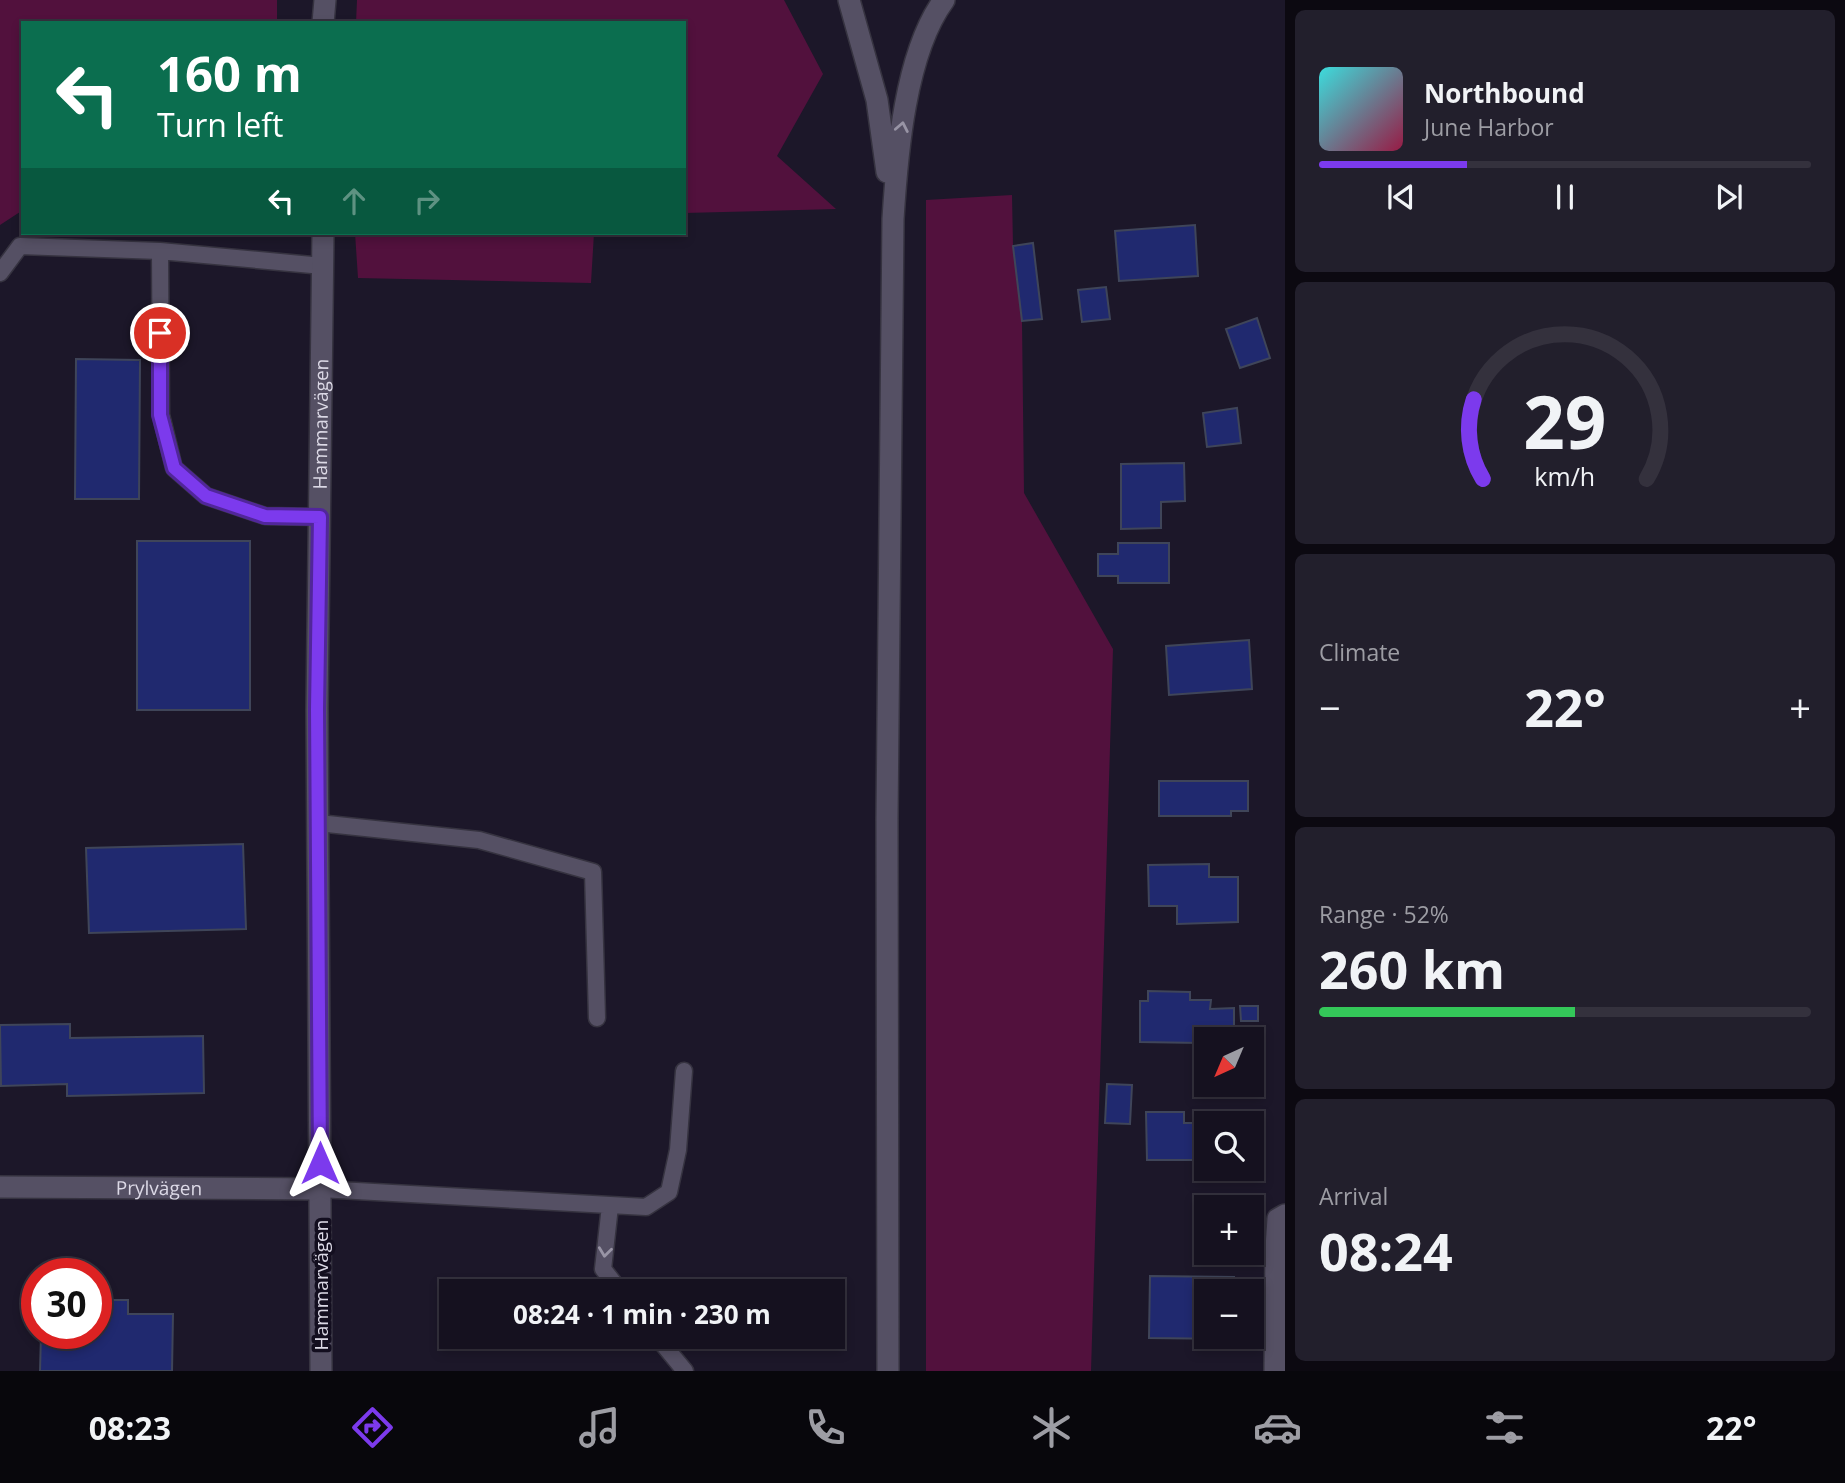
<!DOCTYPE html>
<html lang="en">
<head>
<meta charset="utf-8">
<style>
  :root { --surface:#15111f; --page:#221f2c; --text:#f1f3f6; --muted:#9d9da4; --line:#34313d; --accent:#7c3aed }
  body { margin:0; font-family:"Open Sans",sans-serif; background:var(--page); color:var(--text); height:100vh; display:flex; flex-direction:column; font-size:26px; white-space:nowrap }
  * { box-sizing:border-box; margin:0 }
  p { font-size:23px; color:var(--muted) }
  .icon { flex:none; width:38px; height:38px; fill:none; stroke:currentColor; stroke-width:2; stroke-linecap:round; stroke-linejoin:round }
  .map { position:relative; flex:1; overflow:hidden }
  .panel { display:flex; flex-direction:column; gap:10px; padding:10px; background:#0c0911; width:560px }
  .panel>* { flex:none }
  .guide { position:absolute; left:21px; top:21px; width:665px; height:214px; border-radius:0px; box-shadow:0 4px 10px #0003,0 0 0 2px var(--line); background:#0b6e4f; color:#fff; overflow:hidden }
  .needle { width:46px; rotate:224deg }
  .controls { position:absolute; left:1194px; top:1027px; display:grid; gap:14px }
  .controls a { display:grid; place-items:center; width:70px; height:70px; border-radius:0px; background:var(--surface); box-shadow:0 4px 10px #0003,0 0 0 2px var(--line); font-size:35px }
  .speed { position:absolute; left:21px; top:1258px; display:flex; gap:14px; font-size:35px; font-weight:700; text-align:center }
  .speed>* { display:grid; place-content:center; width:91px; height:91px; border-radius:50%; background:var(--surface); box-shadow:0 4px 10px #0003,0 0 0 2px var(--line); line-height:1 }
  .speed .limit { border:10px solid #d22; background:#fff; color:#111 }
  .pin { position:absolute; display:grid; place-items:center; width:60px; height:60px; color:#fff; margin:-30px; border:4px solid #fff; border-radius:50%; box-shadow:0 2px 7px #0007 }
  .me { position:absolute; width:77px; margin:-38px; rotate:0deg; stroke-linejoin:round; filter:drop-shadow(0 0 5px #0008) }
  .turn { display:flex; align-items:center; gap:24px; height:147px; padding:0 21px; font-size:32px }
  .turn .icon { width:91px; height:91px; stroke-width:2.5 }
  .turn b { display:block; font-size:49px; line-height:60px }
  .lanes { display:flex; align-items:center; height:66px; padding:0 21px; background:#0003; justify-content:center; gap:35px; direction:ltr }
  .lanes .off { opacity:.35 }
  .big { font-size:52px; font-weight:700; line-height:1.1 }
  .panel .tile { flex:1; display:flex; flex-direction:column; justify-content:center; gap:10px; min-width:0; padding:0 24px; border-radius:10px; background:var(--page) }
  .panel .dial { align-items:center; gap:0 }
  .dial svg { height:182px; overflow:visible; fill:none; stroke:var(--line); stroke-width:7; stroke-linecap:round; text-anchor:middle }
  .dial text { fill:var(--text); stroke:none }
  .song { display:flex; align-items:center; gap:21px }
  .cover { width:84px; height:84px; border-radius:10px; background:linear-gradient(135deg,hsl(180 70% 55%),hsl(340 70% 35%)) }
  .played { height:7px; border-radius:4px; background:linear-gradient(90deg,var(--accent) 30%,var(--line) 30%) }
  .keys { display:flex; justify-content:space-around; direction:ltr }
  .heat { display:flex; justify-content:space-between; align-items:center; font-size:38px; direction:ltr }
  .charge { height:10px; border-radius:5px; background:linear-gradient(90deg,#34c759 52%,var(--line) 0) }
  .trip { position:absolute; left:439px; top:1279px; width:406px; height:70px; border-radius:0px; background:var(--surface); box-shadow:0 4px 10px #0003,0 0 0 2px var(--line); font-weight:700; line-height:70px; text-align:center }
  .menu { display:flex; height:112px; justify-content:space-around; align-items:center; background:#08070c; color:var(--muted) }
  .menu .icon { width:49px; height:49px }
  .menu .active { color:var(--accent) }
  .menu b { font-size:32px; color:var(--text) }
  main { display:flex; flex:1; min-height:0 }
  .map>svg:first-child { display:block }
  .green { fill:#52113d }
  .building { fill:#20296f; stroke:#3f4559; stroke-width:2 }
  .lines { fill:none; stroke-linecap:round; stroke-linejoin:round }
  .lane-casing { stroke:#363340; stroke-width:19 }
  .street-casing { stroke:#363340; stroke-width:24 }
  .secondary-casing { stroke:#363340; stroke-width:24 }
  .lane { stroke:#555064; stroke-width:16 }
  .street { stroke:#555064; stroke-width:21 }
  .secondary { stroke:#555064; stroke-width:21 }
  .oneway { stroke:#9894a5 }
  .route-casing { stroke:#51269a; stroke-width:18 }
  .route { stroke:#7c3aed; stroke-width:12 }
  .labels { text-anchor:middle; stroke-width:7; stroke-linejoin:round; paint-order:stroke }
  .street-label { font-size:19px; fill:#dcd9e6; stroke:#130e1f }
</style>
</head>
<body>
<main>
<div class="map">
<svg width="1285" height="1371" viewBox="0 0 1285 1371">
  <rect width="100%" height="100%" fill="#1c1729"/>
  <path class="green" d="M 0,0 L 277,0 L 277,23 L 23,23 L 23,210 L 0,225 Z
    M 357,0 L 784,0 L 823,74 L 777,156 L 836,209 L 684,213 L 684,23 L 356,23 Z
    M 1012,195 L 1013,246 L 1022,321 L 1024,493 L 1113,649 L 1091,1371 L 926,1371 L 926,200 Z
    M 355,233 L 594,233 L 591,283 L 358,278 Z"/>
  <path class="building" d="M 1195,225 L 1198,276 L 1119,281 L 1115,231 Z
    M 1033,243 L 1042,319 L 1022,321 L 1013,246 Z
    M 1106,287 L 1110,319 L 1082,322 L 1078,290 Z
    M 1257,318 L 1270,358 L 1240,368 L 1226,329 Z
    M 76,359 L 140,360 L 139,499 L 75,499 Z
    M 1237,408 L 1241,443 L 1207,447 L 1203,413 Z
    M 1184,463 L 1185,501 L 1161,502 L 1161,528 L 1121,529 L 1121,464 Z
    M 137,541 L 250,541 L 250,710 L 137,710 Z
    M 1118,543 L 1169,543 L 1169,583 L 1118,583 L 1118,576 L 1098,576 L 1098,554 L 1118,554 Z
    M 1249,640 L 1252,689 L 1169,695 L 1166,646 Z
    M 1159,781 L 1248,781 L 1248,811 L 1231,811 L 1231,816 L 1159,816 Z
    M 243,844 L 246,929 L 89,933 L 86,848 Z
    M 1209,864 L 1209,877 L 1238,877 L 1238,922 L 1177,924 L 1177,906 L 1149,906 L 1148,865 Z
    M 1148,991 L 1190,992 L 1190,1000 L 1211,1000 L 1210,1009 L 1234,1008 L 1234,1040 L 1206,1040 L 1206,1055 L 1202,1055 L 1201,1043 L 1140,1042 L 1140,1001 L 1148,1001 Z
    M 1240,1006 L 1258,1006 L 1258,1021 L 1241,1021 Z
    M 70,1024 L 70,1038 L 203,1036 L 204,1093 L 67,1096 L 67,1084 L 1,1086 L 0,1025 Z
    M 1107,1084 L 1132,1085 L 1130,1124 L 1105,1123 Z
    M 1146,1112 L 1184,1112 L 1184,1123 L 1203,1123 L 1203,1135 L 1206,1135 L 1206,1169 L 1245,1169 L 1245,1173 L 1195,1173 L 1195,1160 L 1147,1160 Z
    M 1150,1276 L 1234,1277 L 1234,1292 L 1206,1292 L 1206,1337 L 1233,1339 L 1149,1338 Z
    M 96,1300 L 128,1300 L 128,1314 L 173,1314 L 172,1371 L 40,1371 L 41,1334 L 96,1334 Z"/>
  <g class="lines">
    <defs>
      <path id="lane" d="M 160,251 L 161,415 L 174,468 L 206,496 L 265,516 L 320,517
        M 0,273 L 20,246 L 160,251 L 323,266
        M 318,823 L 479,840 L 593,872 L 597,1018
        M 320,1189 L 646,1207 L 669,1192 L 678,1150 L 684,1071
        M 610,1206 L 603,1269 L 621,1292
        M 657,1337 L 685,1371"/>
      <g id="street">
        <path d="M 323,23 L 325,0"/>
        <path id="s1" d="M 0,1187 L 320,1189"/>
        <path id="s2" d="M 321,1371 L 317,709 L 323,233"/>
        <path d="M 1275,1371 L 1276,1248 L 1278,1219 L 1285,1215"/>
      </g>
      <path id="secondary" d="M 849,0 L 877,100 L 887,172
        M 888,1371 L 887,819 L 893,219 C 897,155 905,53 944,0"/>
    </defs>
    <use href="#lane" class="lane-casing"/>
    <use href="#street" class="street-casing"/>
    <use href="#secondary" class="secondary-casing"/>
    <use href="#lane" class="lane"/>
    <use href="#street" class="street"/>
    <use href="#secondary" class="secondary"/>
  </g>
  <defs><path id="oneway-chevron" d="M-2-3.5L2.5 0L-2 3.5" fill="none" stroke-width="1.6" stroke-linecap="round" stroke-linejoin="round" transform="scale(1.75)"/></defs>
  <g class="oneway">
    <use href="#oneway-chevron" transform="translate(902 127) rotate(-79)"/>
    <use href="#oneway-chevron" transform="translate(605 1252) rotate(97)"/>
  </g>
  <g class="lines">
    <defs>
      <path id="route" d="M 160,333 L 160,415 L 174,468 L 206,496 L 265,516 L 320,517 L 317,709 L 320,1163"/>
    </defs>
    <use href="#route" class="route-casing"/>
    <use href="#route" class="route"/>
  </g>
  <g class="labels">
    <g class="street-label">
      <text dy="7" stroke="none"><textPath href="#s2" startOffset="947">Hammarvägen</textPath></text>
      <text dy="7" stroke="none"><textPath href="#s1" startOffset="159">Prylvägen</textPath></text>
      <text transform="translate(321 1285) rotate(-90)" y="7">Hammarvägen</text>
    </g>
  </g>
</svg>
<div class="controls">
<a><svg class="needle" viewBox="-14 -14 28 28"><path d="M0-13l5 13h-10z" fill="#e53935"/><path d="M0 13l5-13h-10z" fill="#9d9da4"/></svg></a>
<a><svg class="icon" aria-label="search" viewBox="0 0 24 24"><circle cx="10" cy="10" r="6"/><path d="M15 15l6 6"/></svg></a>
<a>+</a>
<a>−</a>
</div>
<div class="speed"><div class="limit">30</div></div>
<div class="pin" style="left:160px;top:333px;background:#d93025"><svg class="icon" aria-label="arrive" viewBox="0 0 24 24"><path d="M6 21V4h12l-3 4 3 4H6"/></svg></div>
<svg class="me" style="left:320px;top:1163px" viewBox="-20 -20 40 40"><path d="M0-17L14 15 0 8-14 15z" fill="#7c3aed" stroke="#fff" stroke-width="4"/></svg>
<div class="trip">08:24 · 1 min · 230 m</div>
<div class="guide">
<div class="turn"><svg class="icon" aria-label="left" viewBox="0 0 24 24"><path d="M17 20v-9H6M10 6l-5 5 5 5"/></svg><div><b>160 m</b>Turn left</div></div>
<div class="lanes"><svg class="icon" aria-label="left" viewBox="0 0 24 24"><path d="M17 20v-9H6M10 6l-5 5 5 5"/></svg><svg class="icon off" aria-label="ahead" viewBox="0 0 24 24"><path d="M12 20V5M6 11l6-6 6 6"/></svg><svg class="icon off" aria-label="right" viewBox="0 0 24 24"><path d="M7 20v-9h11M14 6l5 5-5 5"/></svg></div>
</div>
</div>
<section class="panel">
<div class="tile">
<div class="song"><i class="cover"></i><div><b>Northbound</b><p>June Harbor</p></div></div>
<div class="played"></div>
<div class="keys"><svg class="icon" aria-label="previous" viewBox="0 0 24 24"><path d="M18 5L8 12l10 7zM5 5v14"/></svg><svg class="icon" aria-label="pause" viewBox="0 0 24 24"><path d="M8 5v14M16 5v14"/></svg><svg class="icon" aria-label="next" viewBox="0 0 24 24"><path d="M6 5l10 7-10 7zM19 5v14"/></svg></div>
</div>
<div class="tile dial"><svg viewBox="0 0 100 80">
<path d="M14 69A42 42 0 1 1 86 69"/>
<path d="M14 69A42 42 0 0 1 10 34" stroke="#7c3aed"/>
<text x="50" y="56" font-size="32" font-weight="700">29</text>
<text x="50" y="72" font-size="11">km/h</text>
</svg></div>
<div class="tile"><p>Climate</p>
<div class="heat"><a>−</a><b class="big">22°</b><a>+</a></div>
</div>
<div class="tile"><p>Range · 52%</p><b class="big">260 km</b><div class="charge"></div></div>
<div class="tile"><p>Arrival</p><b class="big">08:24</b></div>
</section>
</main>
<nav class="menu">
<b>08:23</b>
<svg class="icon active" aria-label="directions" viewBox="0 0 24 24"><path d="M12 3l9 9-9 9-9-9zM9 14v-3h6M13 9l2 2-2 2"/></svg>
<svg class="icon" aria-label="music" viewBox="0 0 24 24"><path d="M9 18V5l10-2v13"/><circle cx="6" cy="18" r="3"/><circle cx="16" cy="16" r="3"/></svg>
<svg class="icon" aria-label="phone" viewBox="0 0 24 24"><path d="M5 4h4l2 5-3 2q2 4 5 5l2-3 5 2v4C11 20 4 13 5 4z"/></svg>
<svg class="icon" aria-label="climate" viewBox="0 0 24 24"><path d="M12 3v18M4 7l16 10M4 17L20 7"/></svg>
<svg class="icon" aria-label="car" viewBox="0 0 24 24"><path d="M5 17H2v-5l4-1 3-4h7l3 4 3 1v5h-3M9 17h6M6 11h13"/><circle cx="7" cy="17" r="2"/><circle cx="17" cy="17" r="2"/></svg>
<svg class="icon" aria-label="filters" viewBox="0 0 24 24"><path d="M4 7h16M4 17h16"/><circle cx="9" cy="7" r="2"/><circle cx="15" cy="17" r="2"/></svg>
<b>22°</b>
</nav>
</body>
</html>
